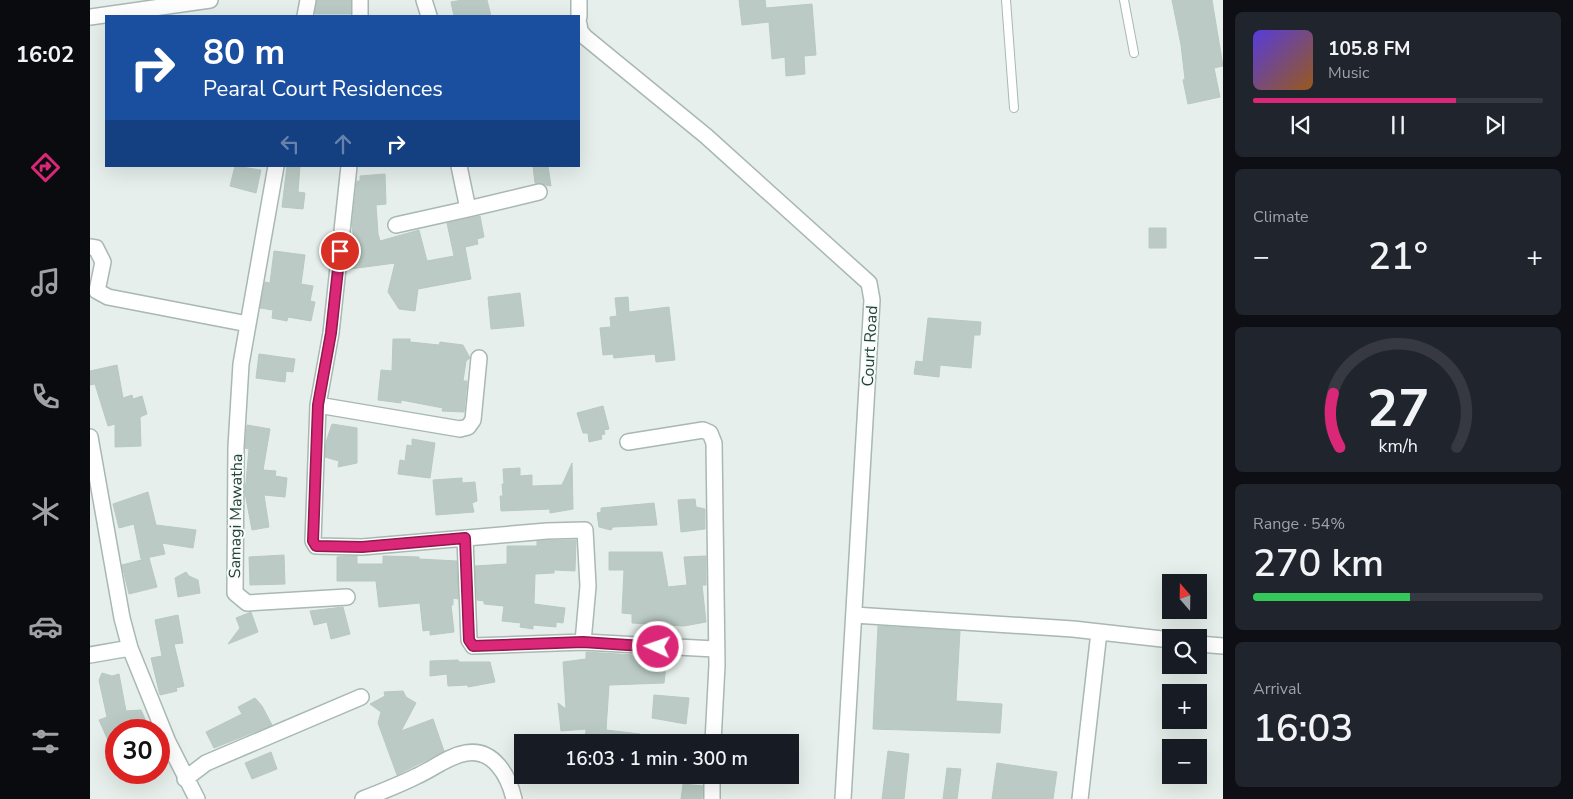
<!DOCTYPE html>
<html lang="en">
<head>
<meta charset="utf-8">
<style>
  :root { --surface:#171b24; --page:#20242c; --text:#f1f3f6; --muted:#9ea1a6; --line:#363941; --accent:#db2777 }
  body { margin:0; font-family:"Nunito Sans",sans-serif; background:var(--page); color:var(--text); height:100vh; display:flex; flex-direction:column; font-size:19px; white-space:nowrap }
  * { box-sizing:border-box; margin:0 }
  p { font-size:16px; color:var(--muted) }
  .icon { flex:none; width:28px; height:28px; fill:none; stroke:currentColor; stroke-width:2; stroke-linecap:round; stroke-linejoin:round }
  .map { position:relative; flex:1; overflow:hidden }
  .sheet { display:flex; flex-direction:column; gap:12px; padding:12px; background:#0d0f14; width:350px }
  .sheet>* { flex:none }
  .hud { position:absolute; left:15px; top:15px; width:475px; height:152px; border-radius:0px; box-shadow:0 5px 20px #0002; background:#1a4fa0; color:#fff; overflow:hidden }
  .needle { width:32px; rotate:340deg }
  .buttons { position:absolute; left:1072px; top:574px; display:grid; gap:10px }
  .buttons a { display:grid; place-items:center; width:45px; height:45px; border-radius:0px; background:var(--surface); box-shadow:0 5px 20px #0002; font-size:25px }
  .speed { position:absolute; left:15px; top:719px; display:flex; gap:10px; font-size:25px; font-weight:700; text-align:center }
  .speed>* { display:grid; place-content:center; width:65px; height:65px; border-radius:50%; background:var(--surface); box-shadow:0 5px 20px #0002; line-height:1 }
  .speed .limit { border:8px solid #d22; background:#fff; color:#111 }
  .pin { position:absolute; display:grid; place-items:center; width:42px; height:42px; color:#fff; margin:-21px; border:2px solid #fff; border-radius:50%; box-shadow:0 1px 5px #0007 }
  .me { position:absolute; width:55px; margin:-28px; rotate:273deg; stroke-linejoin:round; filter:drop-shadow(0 0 4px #0008) }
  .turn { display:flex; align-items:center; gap:18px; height:105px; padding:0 15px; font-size:22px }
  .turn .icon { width:65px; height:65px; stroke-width:2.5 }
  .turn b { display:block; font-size:35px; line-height:42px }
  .lanes { display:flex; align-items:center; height:48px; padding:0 15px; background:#0003; justify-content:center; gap:25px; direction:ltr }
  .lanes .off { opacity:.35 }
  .big { font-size:38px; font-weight:600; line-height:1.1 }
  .sheet .tile { flex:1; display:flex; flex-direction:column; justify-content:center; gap:8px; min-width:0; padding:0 18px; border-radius:8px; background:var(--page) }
  .sheet .dial { align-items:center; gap:0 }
  .dial svg { height:130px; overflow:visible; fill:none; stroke:var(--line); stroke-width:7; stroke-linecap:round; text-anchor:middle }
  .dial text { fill:var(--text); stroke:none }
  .song { display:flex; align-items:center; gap:15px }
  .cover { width:60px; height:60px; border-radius:8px; background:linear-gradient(135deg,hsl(250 70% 55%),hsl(30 70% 35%)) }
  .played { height:5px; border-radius:2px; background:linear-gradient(90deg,var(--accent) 70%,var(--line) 70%) }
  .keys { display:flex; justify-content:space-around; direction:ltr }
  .heat { display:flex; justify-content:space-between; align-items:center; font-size:28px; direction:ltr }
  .charge { height:8px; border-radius:4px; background:linear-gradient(90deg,#34c759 54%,var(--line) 0) }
  .trip { position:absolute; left:424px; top:734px; width:285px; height:50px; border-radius:0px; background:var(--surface); box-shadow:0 5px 20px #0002; font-weight:600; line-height:50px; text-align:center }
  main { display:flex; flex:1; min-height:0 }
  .tabs { display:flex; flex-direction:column; width:90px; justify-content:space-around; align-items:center; background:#090b0e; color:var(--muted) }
  .tabs .icon { width:35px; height:35px }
  .tabs .selected { color:var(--accent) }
  .tabs b { font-size:22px; color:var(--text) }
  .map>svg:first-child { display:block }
  .building { fill:#bbcac4; stroke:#b8c9c2 }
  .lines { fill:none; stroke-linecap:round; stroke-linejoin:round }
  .service-casing { stroke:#a8b8b2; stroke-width:10 }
  .minor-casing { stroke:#a8b8b2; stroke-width:18 }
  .service { stroke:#fff; stroke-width:8 }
  .minor { stroke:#fff; stroke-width:15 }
  .route-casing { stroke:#8e194d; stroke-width:12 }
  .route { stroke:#db2777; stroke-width:9 }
  .labels { text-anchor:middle; stroke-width:4; stroke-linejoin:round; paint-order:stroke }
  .street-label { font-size:16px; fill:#24423a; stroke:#f7fbf9 }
</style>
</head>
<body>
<main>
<nav class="tabs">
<b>16:02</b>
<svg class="icon selected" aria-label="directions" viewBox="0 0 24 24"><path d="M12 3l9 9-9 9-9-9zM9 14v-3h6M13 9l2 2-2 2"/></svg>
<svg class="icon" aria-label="music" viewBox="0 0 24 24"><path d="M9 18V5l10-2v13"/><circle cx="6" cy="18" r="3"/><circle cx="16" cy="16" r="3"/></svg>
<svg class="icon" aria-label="phone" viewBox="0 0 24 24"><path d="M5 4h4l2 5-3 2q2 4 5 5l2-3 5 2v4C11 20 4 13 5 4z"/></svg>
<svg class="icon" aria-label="climate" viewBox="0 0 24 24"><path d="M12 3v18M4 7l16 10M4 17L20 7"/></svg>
<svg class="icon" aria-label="car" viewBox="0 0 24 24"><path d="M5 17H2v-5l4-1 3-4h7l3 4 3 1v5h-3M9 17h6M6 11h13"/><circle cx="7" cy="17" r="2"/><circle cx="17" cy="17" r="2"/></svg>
<svg class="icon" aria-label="filters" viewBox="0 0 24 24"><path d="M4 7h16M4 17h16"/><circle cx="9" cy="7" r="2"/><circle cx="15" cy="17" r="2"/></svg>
</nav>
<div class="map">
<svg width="1133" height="799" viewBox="0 0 1133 799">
  <rect width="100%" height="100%" fill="#e6efeb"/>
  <path class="building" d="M 227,0 L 261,0 L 261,14 L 225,14 Z
    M 372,0 L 397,0 L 401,16 L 364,16 L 361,2 Z
    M 649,0 L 675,0 L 676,8 L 722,4 L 726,55 L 714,56 L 715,74 L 696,76 L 695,57 L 682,59 L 679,22 L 652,25 Z
    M 1082,0 L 1122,0 L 1133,66 L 1124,68 L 1130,97 L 1098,104 L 1093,80 L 1095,79 L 1091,45 Z
    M 145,166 L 171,170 L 166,193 L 140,186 Z
    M 197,166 L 210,166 L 208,192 L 215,193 L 213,209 L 192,207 Z
    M 443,166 L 458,166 L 461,186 L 445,183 Z
    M 295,174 L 296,204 L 286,205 L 288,234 L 290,241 L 329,230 L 337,261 L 364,256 L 357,223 L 390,216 L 394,237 L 387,239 L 388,244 L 375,247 L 381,279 L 328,289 L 325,311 L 309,309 L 298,292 L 305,263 L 260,269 L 259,250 L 265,249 L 262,225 L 267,181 L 270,181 L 270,176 Z
    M 1059,228 L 1076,228 L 1076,248 L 1059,248 Z
    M 184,251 L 215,255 L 211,284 L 223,286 L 220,301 L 225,302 L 221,321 L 198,317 L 197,321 L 182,318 L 183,310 L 170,308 L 175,282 L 180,283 Z
    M 430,293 L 434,326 L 401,329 L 398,297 Z
    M 538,297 L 539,312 L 579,307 L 585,360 L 566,362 L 565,354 L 524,358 L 523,354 L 513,355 L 510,328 L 521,327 L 520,317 L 527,316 L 525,298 Z
    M 838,318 L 891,322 L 890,335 L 884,335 L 881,368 L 850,365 L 849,377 L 824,374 L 826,361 L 833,362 Z
    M 303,339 L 320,339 L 320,342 L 349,345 L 350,342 L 373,345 L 380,358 L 376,361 L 373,381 L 377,381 L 374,412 L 352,411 L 353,408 L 311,400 L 311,403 L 288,400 L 291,370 L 302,371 Z
    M 169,354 L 205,359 L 203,372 L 196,371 L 195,382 L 166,378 Z
    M 27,365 L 33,398 L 42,395 L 43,399 L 52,396 L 57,414 L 50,417 L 51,446 L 25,447 L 25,424 L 18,426 L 5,384 L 0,385 L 0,371 Z
    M 513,406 L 519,429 L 514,430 L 515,434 L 511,435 L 512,439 L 499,442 L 498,433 L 493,433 L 487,413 Z
    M 242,424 L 267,428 L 267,463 L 248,467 L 249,461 L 235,457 L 236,442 Z
    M 157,425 L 180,429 L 173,470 L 186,471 L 185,476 L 197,478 L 195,497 L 174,495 L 179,527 L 162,530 L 155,493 L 159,449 L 155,448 Z
    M 322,439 L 345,443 L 340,478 L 308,474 L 310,460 L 315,461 L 317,445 L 322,446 Z
    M 482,463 L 483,509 L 460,513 L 460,509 L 411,511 L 410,496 L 413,496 L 412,484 L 414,484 L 413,469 L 430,468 L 430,476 L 442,475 L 442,486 L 472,485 Z
    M 372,478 L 372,483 L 385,482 L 387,501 L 382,503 L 384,512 L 346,515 L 343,480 Z
    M 58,492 L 66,525 L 106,530 L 103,548 L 72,543 L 75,554 L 51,559 L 44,524 L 29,528 L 23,504 Z
    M 605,499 L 606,507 L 615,509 L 615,529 L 591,532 L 588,500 Z
    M 564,503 L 567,525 L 523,527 L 521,530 L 509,527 L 507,513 L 511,512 L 511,508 Z
    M 486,540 L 485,571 L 464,570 L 464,573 L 445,574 L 444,604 L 475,608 L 473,623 L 466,622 L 466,627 L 443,625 L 443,629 L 430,627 L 431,623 L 412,621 L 414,606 L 394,604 L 394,601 L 387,600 L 385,566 L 417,564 L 417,546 L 447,546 L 447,541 Z
    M 519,552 L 572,552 L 578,587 L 597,585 L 594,557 L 616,556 L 616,585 L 612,585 L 616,622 L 594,626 L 542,623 L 542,614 L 532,613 L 534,570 L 519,570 Z
    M 194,555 L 195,584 L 160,585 L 159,557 Z
    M 255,556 L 267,556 L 267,564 L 293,564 L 293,556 L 329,557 L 329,559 L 367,561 L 368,599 L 363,598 L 363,605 L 361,605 L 364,632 L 340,635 L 340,630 L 333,631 L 330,603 L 289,607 L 286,581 L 247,581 L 247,557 Z
    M 59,558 L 67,587 L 39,594 L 32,565 Z
    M 96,572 L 99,576 L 108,580 L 110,593 L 88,597 L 85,578 Z
    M 253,607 L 260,634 L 241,639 L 237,622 L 224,625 L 220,611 Z
    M 161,612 L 168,632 L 138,644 L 150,628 L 146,618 Z
    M 88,615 L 93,643 L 84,644 L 94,686 L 86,688 L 87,691 L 70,695 L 61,658 L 72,656 L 65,620 Z
    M 788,626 L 870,631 L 866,701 L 912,704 L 910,733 L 783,729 Z
    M 496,652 L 577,657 L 574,683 L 519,685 L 516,730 L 550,734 L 550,742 L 495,742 L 496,729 L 471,731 L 468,703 L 476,709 L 473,662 L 496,659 Z
    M 368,660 L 369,662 L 400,662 L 405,682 L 378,687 L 378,685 L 358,686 L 357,674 L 340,676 L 340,661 Z
    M 12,673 L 22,676 L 29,674 L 36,711 L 51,710 L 60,730 L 26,730 L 26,758 L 9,720 L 17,717 L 9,680 Z
    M 313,691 L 316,697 L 326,703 L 311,731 L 343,719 L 354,751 L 307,775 L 288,723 L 291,712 L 280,704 L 295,696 L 294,692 Z
    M 564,695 L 599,698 L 596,724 L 562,718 Z
    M 165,698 L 172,706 L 182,725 L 124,748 L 116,732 L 152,714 L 148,707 Z
    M 798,751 L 819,754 L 814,799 L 792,799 Z
    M 181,752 L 187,769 L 162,779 L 155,763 Z
    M 907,763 L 967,772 L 963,799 L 902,799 Z
    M 857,768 L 871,769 L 867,799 L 853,799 Z
    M 593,784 L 613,786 L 612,799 L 591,799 Z"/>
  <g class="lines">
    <defs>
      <path id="service" d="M 916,0 L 924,108
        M 1034,0 L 1044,53"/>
      <path id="minor" d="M 270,0 L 270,16
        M 334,0 L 339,16
        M 489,0 L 489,17
        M 215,16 L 218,0
        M 0,17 L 120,0
        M 489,24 L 490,31 L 495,37 L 616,136 L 779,283 L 782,300 L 753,799
        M 186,166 L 151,364 L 146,447 L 145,593 L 157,603 L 257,597
        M 259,166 L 241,333 L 228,405 L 223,541 L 226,546 L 272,547 L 457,531 L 495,530 L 498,586 L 493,642 L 625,649
        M 378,209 L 449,192
        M 306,225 L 378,209 L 369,166
        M 0,247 L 6,248 L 13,262 L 7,291 L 18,297 L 158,324
        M 228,405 L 370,429 L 378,427 L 383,420 L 389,358
        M 0,437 L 32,618 L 40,648 L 78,742 L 107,799
        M 538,442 L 613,430 L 620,433 L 624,443 L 627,665 L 623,742
        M 375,538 L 379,640 L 383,646 L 493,642
        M 764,615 L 983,629 L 1081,640
        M 1109,644 L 1133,646
        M 0,655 L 40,648
        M 95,779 L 116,763 L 271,697
        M 273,799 C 291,792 309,785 327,776 C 343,769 358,756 376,753 C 404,748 419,777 424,799
        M 622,799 L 622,775
        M 990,799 L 1009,632"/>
    </defs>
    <use href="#service" class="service-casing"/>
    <use href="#minor" class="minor-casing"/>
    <use href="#service" class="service"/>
    <use href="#minor" class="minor"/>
  </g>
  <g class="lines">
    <defs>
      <path id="route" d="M 250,251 L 241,333 L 228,405 L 223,541 L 226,546 L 272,547 L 375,538 L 379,640 L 383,646 L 493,642 L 568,647"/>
    </defs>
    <use href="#route" class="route-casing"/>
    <use href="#route" class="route"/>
  </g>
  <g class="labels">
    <g class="street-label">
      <text transform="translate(779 346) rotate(-87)" y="6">Court Road</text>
      <text transform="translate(145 516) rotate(-89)" y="6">Samagi Mawatha</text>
    </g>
  </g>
</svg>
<div class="buttons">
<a><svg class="needle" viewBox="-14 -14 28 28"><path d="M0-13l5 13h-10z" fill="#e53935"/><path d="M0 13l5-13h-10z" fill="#9ea1a6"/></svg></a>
<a><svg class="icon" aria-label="search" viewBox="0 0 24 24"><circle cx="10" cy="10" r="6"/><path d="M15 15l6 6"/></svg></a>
<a>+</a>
<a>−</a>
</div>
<div class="speed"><div class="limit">30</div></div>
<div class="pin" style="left:250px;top:251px;background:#d93025"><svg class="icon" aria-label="arrive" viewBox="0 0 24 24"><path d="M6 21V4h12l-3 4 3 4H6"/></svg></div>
<svg class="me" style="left:568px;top:647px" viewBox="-20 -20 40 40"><circle r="17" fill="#db2777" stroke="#fff" stroke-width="3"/><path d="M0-11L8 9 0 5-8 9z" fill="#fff"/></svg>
<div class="trip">16:03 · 1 min · 300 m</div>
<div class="hud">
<div class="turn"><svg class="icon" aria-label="right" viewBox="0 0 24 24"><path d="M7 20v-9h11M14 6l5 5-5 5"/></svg><div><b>80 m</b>Pearal Court Residences</div></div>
<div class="lanes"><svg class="icon off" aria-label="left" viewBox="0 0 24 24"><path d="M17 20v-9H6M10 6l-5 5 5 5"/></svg><svg class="icon off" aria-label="ahead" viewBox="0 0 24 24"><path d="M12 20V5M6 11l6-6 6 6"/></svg><svg class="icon" aria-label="right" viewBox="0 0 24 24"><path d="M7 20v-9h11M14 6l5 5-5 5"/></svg></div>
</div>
</div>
<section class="sheet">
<div class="tile">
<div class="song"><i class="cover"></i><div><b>105.8 FM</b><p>Music</p></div></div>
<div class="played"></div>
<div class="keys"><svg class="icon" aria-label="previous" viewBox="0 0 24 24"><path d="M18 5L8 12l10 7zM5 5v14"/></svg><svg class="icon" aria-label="pause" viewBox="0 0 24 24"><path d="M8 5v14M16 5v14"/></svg><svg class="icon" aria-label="next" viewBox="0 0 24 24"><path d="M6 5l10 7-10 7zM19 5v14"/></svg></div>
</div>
<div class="tile"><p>Climate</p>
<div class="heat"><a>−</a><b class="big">21°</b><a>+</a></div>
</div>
<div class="tile dial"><svg viewBox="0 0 100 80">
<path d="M14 69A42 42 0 1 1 86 69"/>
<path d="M14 69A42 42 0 0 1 10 36" stroke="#db2777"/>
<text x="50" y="56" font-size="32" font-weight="700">27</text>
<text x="50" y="72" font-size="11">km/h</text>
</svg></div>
<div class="tile"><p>Range · 54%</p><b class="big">270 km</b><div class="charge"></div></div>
<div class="tile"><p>Arrival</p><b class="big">16:03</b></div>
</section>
</main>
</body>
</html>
